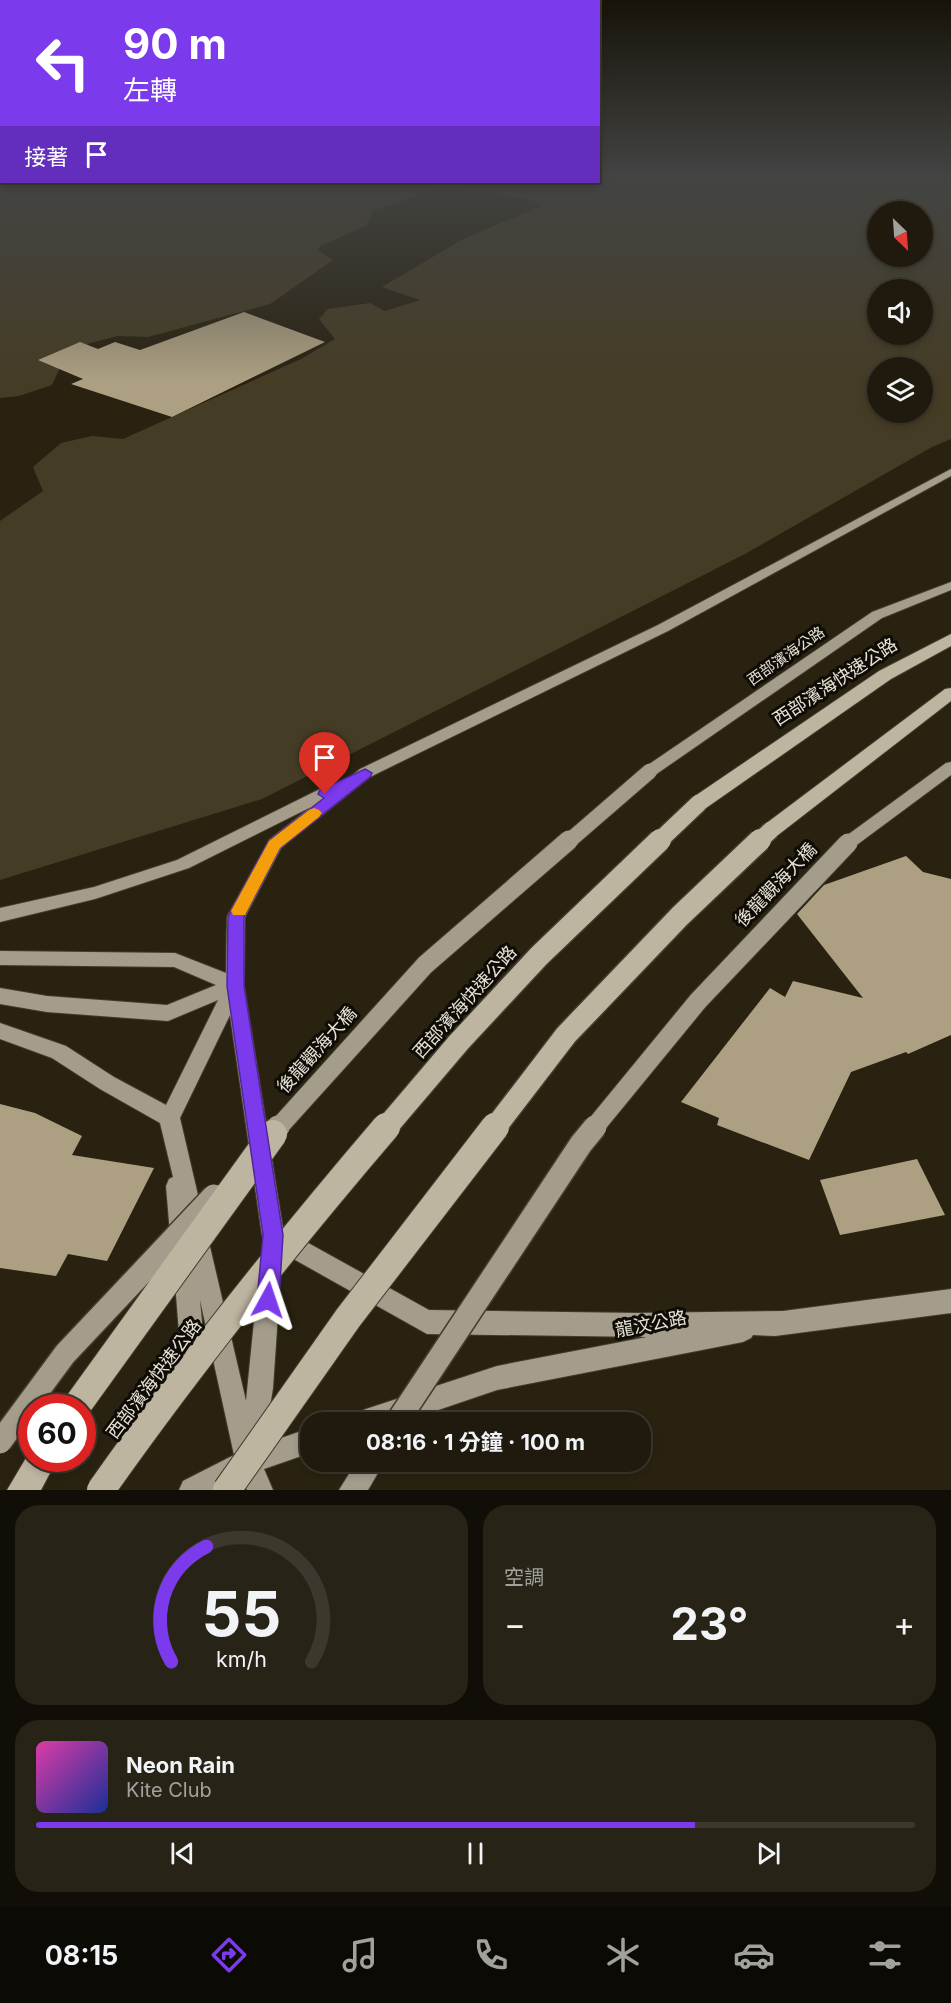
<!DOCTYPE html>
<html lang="zh-TW">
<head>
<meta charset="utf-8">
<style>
  :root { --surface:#1f1a0d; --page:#272316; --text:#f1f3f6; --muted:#a1a19d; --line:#3c382e; --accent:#7c3aed }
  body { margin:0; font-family:Inter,"Noto Sans TC",sans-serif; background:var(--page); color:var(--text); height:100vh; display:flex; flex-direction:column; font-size:22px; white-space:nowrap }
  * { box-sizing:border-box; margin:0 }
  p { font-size:20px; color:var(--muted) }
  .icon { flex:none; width:33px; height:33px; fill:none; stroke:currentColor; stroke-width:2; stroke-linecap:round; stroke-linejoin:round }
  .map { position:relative; height:1490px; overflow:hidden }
  .side { display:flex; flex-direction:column; gap:15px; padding:15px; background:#110e07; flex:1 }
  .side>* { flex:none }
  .guide { position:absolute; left:0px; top:0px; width:600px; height:183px; box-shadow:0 3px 9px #0003,0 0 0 2px var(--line); background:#7c3aed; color:#fff; overflow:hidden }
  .needle { width:39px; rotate:155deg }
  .controls { position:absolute; left:867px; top:201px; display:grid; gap:12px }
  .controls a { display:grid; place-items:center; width:66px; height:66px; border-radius:50%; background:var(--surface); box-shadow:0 3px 9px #0003,0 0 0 2px var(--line); font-size:30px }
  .speed { position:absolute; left:18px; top:1394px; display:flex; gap:12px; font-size:30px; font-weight:700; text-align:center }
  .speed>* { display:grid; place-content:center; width:78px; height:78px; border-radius:50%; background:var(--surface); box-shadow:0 3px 9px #0003,0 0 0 2px var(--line); line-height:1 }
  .speed .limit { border:9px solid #d22; background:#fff; color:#111 }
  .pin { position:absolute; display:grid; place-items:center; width:51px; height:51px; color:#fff; margin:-62px -26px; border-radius:50% 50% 50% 0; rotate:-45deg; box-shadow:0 0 6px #0007 }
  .pin .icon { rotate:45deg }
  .me { position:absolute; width:66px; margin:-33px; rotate:5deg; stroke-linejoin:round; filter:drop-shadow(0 0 4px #0008) }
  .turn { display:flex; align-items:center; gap:21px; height:126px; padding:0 24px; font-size:27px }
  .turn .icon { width:78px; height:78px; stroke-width:2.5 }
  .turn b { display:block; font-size:42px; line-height:51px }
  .then { display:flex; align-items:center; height:57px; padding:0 24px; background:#0003; gap:12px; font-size:22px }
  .big { font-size:45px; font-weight:700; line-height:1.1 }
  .side .widget { flex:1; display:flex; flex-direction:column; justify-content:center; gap:9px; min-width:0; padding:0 21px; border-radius:24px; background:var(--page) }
  .side .dial { align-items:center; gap:0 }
  .dial svg { height:156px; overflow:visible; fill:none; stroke:var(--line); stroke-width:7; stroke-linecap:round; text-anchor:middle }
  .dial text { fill:var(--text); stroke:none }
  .song { display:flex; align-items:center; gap:18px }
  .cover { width:72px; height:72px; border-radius:9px; background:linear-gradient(135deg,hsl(320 70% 55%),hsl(230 70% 35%)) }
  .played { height:6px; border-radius:3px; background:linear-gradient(90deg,var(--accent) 75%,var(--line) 75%) }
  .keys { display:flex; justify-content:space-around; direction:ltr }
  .heat { display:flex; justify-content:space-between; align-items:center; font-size:33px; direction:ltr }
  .side .tiles { flex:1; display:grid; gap:15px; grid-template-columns:1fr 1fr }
  .widget:last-child { grid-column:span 2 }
  .trip { position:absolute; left:300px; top:1412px; width:351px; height:60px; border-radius:24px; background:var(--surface); box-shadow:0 3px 9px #0003,0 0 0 2px var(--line); font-weight:700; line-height:60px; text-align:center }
  .dock { display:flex; height:96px; justify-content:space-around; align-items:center; background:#0c0a05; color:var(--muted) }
  .dock .icon { width:42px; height:42px }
  .dock .selected { color:var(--accent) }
  .dock b { font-size:27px; color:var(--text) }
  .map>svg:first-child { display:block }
  .green { fill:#453c25; fill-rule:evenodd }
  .building { fill:#ada082 }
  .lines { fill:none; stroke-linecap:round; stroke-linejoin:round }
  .major-casing { stroke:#433d2d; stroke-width:2 }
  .highway-casing { stroke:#433d2d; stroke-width:2 }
  .major { fill:#a49d8c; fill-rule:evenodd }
  .highway { fill:#beb5a0; fill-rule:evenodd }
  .major-bridge-far2-casing { stroke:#433d2d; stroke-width:17; stroke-linecap:butt }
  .major-bridge-far1-casing { stroke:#433d2d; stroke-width:21; stroke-linecap:butt }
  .major-bridge-casing { stroke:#433d2d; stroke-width:26; stroke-linecap:butt }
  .highway-bridge-far2-casing { stroke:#433d2d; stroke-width:20; stroke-linecap:butt }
  .highway-bridge-far1-casing { stroke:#433d2d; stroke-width:25; stroke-linecap:butt }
  .highway-bridge-casing { stroke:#433d2d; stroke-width:30; stroke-linecap:butt }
  .major-bridge-far2 { stroke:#a49d8c; stroke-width:15 }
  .major-bridge-far1 { stroke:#a49d8c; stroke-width:19 }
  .major-bridge { stroke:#a49d8c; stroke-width:23 }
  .highway-bridge-far2 { stroke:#beb5a0; stroke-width:17 }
  .highway-bridge-far1 { stroke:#beb5a0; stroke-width:22 }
  .highway-bridge { stroke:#beb5a0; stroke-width:28 }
  .route { fill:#7c3aed; stroke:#51269a; stroke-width:1.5 }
  .slow { fill:#f59e0b }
  .labels { text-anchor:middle; stroke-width:6; stroke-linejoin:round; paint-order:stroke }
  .street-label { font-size:15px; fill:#e6e2d7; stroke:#0f0c06 }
  .near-street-label { font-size:18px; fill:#e6e2d7; stroke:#0f0c06 }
</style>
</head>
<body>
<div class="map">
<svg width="951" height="1490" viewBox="0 0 951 1490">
  <rect width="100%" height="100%" fill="#292211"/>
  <path class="green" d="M 0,176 L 2,182 L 598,182 L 599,176 L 951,176 L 951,439 L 932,447 L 745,554 L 262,799 L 0,880 L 0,521 L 43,491 L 33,467 L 61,443 L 92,436 L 123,439 L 301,359 L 335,339 L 319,319 L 328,309 L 370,303 L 385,311 L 420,300 L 382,287 L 463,239 L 541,206 L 532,200 L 449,187 L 437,188 L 373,211 L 366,226 L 322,245 L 317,250 L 333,260 L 270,304 L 148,337 L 118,336 L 90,343 L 63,361 L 52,385 L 19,396 L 0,398 ZM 878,212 L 922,212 L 922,256 L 878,256 ZM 878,290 L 922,290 L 922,334 L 878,334 ZM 878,368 L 922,368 L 922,412 L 878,412 Z"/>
  <path class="building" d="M 244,312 L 325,342 L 172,417 L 71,384 L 83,379 L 38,360 L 80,342 L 98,349 L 115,342 L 140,350 Z
    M 906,856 L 923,872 L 951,879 L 951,1035 L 908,1054 L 906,1052 L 851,1072 L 809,1160 L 717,1125 L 719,1118 L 681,1102 L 770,988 L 785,997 L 793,981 L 863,998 L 797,914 L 824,885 Z
    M 0,1104 L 35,1113 L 82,1136 L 72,1155 L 154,1168 L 107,1261 L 68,1254 L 56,1276 L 0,1268 Z
    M 917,1159 L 945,1215 L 840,1235 L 820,1180 Z"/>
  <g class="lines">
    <defs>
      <path id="major" d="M 951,469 L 951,476 L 668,631 L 370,777 L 281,848 L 245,917 L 244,985 L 283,1229 L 429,1310 L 638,1313 L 783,1311 L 951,1289 L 951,1313 L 775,1336 L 753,1335 L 751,1338 L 743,1342 L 497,1390 L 403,1422 L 353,1422 L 357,1413 L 366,1409 L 497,1366 L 647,1337 L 427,1334 L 265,1243 L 262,1235 L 230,1015 L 180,1118 L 246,1401 L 259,1271 L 262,1263 L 270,1260 L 278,1263 L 281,1271 L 273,1388 L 264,1444 L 310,1428 L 310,1453 L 264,1469 L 273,1490 L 247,1490 L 242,1479 L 220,1490 L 179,1490 L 183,1481 L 234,1455 L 200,1300 L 203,1333 L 189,1378 L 180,1381 L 171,1378 L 168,1369 L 179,1333 L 173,1257 L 176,1249 L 184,1246 L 188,1247 L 187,1242 L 181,1245 L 173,1242 L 170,1234 L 166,1186 L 169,1179 L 173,1177 L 160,1123 L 100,1089 L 52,1058 L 0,1039 L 0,1023 L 66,1046 L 114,1077 L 166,1105 L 218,1000 L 168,1021 L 47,1012 L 0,1004 L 0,988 L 47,996 L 167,1005 L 216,985 L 174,967 L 0,965 L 0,951 L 175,953 L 226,973 L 227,917 L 269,840 L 311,807 L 189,868 L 95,899 L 0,922 L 0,908 L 94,887 L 177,860 L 330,784 L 341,784 L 360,769 L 658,625 Z
        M 951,582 L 951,590 L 882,618 L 655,775 L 645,775 L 642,771 L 645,767 L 872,612 Z
        M 951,762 L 951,775 L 854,847 L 842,847 L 840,843 L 842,839 L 946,763 Z
        M 357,1461 L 385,1461 L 368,1490 L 339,1490 Z"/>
      <path id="highway" d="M 951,634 L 951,646 L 891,679 L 706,808 L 699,810 L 692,808 L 689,803 L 692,798 L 879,671 Z
        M 951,688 L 951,701 L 778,835 L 771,837 L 764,835 L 761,830 L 764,825 L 945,689 Z
        M 32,1448 L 32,1458 L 58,1458 L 41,1490 L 7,1490 Z"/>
    </defs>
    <use href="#major" class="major-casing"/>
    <use href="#highway" class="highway-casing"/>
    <use href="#major" class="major"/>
    <use href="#highway" class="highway"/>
    <defs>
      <path id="major-bridge-far2" d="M 568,842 L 650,771"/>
      <path id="major-bridge-far1" d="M 277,1129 L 425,965 L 569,840
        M 593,1129 L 698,1001 L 848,843"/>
      <path id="major-bridge" d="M 268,1139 L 278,1127
        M 397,1422 L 581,1144 L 595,1127
        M 0,1442 L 65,1354 L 214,1196"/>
      <path id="highway-bridge-far2" d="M 658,842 L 699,803
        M 758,842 L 771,830"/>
      <path id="highway-bridge-far1" d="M 385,1129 L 459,1042 L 539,956 L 660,840
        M 494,1129 L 566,1035 L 680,916 L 760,840"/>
      <path id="highway-bridge" d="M 76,1407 L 273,1134
        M 101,1490 C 189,1365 286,1244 386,1127
        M 227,1490 L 348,1318 L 495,1127"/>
    </defs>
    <use href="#major-bridge-far2" class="major-bridge-far2-casing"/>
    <use href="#major-bridge-far1" class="major-bridge-far1-casing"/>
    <use href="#major-bridge" class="major-bridge-casing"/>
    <use href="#highway-bridge-far2" class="highway-bridge-far2-casing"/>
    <use href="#highway-bridge-far1" class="highway-bridge-far1-casing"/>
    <use href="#highway-bridge" class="highway-bridge-casing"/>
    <use href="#major-bridge-far2" class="major-bridge-far2"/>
    <use href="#major-bridge-far1" class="major-bridge-far1"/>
    <use href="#major-bridge" class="major-bridge"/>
    <use href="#highway-bridge-far2" class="highway-bridge-far2"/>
    <use href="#highway-bridge-far1" class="highway-bridge-far1"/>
    <use href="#highway-bridge" class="highway-bridge"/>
  </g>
  <linearGradient id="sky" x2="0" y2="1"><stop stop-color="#171309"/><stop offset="0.46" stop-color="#434443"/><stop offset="1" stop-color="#434443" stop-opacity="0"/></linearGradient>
  <rect width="951" height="384" fill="url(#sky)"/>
  <path class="route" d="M 365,769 L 372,773 L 370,777 L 280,848 L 244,917 L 244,986 L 283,1235 L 279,1300 L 276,1308 L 268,1311 L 261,1308 L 257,1300 L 263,1235 L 227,986 L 228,917 L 269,841 L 324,798 L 318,794 L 320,790 Z"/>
  <path class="slow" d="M 314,808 L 319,810 L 322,813 L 319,817 L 280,848 L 245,915 L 233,915 L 231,911 L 269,841 L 309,810 Z"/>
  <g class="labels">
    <g class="street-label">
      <text transform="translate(786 656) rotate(-35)" y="5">西部濱海公路</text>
    </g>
    <g class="near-street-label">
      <text transform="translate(835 682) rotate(-33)" y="6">西部濱海快速公路</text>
      <text transform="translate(776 885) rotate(-46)" y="6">後龍觀海大橋</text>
      <text transform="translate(465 1002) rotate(-48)" y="6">西部濱海快速公路</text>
      <text transform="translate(317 1050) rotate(-48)" y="6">後龍觀海大橋</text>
      <text transform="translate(651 1324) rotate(-11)" y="6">龍汶公路</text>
      <text transform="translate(154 1379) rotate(-53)" y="6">西部濱海快速公路</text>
    </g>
  </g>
</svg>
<div class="controls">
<a><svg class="needle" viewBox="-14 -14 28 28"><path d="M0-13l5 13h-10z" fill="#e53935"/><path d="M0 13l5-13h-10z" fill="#a1a19d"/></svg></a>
<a><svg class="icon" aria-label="sound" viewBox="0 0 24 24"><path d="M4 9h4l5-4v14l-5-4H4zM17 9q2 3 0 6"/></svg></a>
<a><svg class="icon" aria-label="layers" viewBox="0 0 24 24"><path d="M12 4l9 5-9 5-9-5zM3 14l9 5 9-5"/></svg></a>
</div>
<div class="speed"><div class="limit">60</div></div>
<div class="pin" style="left:325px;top:794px;background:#d93025"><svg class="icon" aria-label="arrive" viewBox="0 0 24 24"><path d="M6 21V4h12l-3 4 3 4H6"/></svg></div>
<svg class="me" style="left:268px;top:1300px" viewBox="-20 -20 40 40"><path d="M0-17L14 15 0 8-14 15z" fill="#7c3aed" stroke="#fff" stroke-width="4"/></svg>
<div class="trip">08:16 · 1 分鐘 · 100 m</div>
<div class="guide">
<div class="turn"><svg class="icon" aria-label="left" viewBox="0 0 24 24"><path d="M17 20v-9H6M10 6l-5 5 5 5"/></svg><div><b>90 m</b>左轉</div></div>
<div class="then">接著<svg class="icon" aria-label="arrive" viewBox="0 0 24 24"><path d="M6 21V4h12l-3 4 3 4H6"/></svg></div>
</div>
</div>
<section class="side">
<div class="tiles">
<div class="widget dial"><svg viewBox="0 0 100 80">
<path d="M14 69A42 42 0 1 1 86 69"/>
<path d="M14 69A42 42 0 0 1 32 10" stroke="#7c3aed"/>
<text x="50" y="56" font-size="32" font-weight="700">55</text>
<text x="50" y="72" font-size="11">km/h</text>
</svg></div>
<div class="widget"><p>空調</p>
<div class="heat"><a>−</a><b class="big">23°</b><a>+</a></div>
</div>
<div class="widget">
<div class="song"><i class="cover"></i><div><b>Neon Rain</b><p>Kite Club</p></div></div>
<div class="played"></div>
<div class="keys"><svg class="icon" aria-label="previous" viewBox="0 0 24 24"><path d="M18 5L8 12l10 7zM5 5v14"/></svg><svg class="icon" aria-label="pause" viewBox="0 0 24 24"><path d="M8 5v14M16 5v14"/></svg><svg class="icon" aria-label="next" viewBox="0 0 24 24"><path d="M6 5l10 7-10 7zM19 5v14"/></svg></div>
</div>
</div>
</section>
<nav class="dock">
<b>08:15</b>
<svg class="icon selected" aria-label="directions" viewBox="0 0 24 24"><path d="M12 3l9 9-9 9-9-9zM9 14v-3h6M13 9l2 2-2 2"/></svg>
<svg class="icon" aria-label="music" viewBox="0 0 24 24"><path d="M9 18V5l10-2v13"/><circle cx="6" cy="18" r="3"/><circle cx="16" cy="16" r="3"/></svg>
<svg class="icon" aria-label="phone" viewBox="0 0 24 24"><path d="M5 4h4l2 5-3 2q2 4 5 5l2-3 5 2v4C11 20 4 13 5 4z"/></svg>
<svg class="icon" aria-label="climate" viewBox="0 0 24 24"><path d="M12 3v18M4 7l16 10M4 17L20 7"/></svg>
<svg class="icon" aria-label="car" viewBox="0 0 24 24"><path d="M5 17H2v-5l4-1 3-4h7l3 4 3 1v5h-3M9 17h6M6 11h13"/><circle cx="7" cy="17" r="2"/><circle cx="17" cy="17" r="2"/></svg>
<svg class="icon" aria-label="filters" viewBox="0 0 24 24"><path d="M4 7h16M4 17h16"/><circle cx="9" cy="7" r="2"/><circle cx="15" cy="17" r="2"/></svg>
</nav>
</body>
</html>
